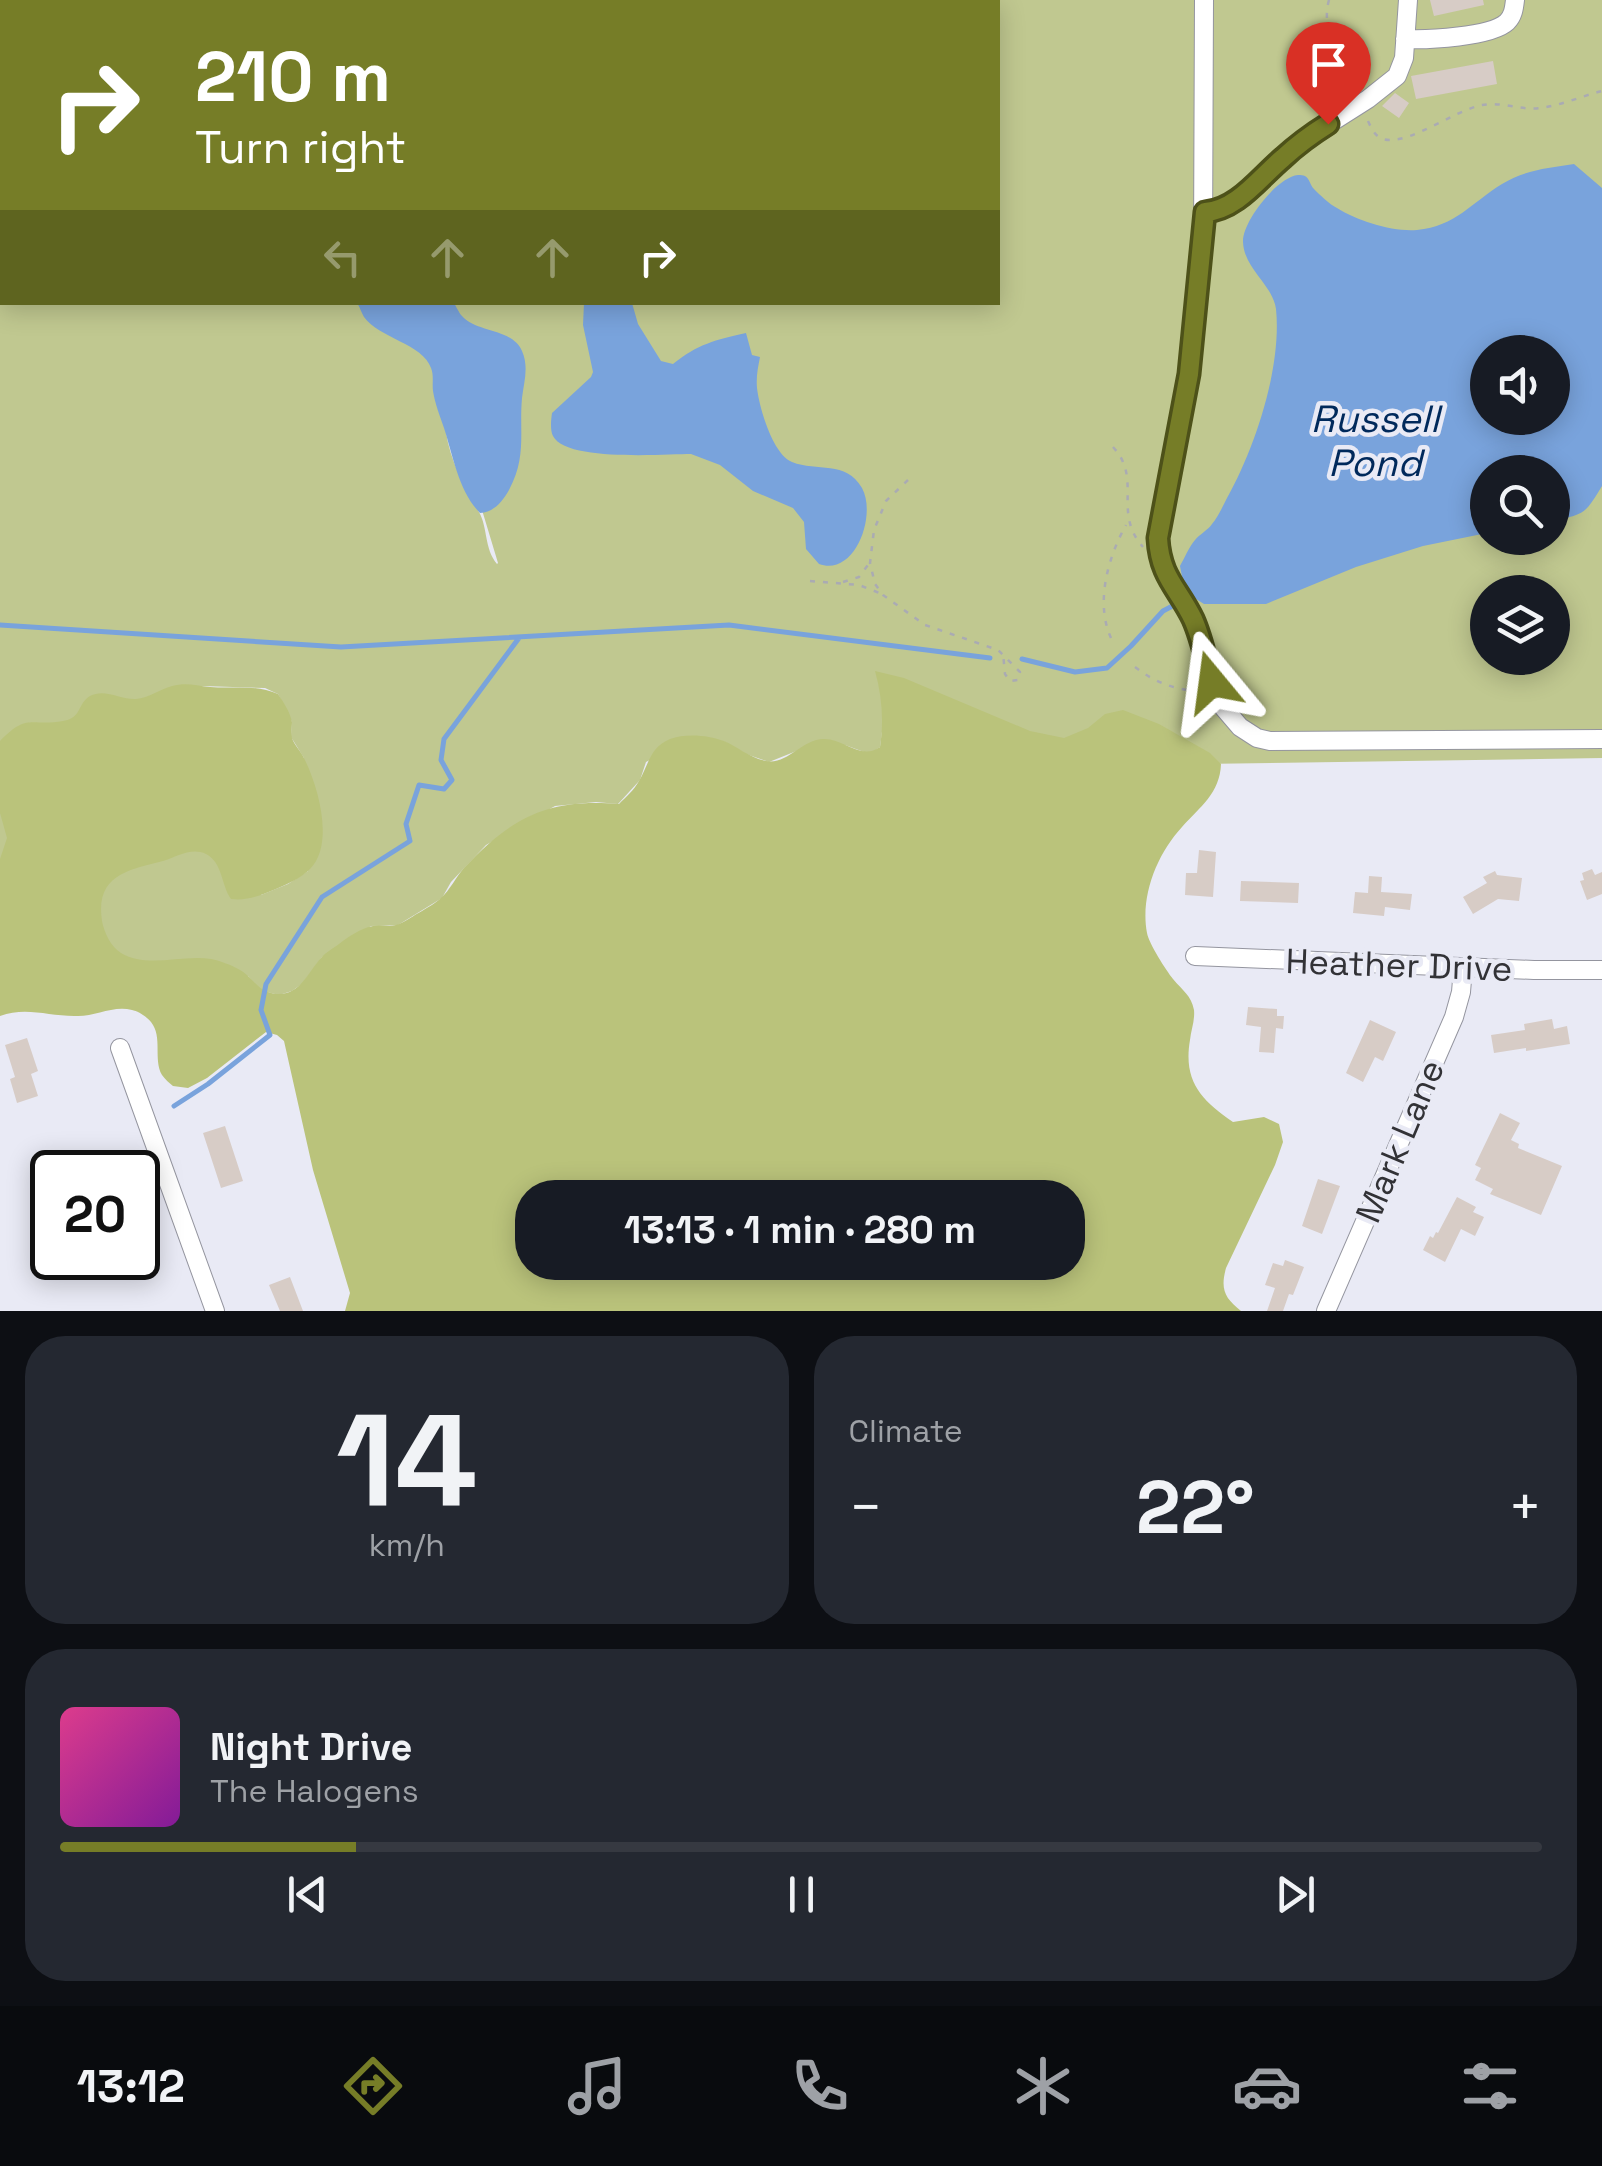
<!DOCTYPE html>
<html lang="en">
<head>
<meta charset="utf-8">
<style>
  :root { --surface:#171b24; --page:#242831; --text:#f1f3f6; --muted:#9ea1a6; --line:#363941; --accent:#767d27 }
  body { margin:0; font-family:"Space Grotesk",sans-serif; background:var(--page); color:var(--text); height:100vh; display:flex; flex-direction:column; font-size:38px; white-space:nowrap }
  * { box-sizing:border-box; margin:0 }
  p { font-size:32px; color:var(--muted) }
  .icon { flex:none; width:55px; height:55px; fill:none; stroke:currentColor; stroke-width:2; stroke-linecap:round; stroke-linejoin:round }
  .map { position:relative; height:1311px; overflow:hidden }
  .sheet { display:flex; flex-direction:column; gap:25px; padding:25px; background:#0d0f14; flex:1 }
  .sheet>* { flex:none }
  .top-card { position:absolute; left:0px; top:0px; width:1000px; height:305px; box-shadow:0 5px 25px #0003; background:#767d27; color:#fff; overflow:hidden }
  .fabs { position:absolute; left:1470px; top:335px; display:grid; gap:20px }
  .fabs a { display:grid; place-items:center; width:100px; height:100px; border-radius:50%; background:var(--surface); box-shadow:0 5px 25px #0003; font-size:50px }
  .speed { position:absolute; left:30px; top:1150px; display:flex; gap:20px; font-size:50px; font-weight:700; text-align:center }
  .speed>* { display:grid; place-content:center; width:130px; height:130px; border-radius:50%; background:var(--surface); box-shadow:0 5px 25px #0003; line-height:1 }
  .speed .limit { border:5px solid #111; border-radius:15px; background:#fff; color:#111 }
  .pin { position:absolute; display:grid; place-items:center; width:85px; height:85px; color:#fff; margin:-102px -42px; border-radius:50% 50% 50% 0; rotate:-45deg; box-shadow:0 0 10px #0007 }
  .pin .icon { rotate:45deg }
  .me { position:absolute; width:110px; margin:-55px; rotate:344deg; stroke-linejoin:round; filter:drop-shadow(0 0 8px #0008) }
  .turn { display:flex; align-items:center; gap:35px; height:210px; padding:0 30px; font-size:45px }
  .turn .icon { width:130px; height:130px; stroke-width:2.5 }
  .turn b { display:block; font-size:70px; line-height:85px }
  .lanes { display:flex; align-items:center; height:95px; padding:0 30px; background:#0003; justify-content:center; gap:50px; direction:ltr }
  .lanes .off { opacity:.35 }
  .big { font-size:75px; font-weight:600; line-height:1.1 }
  .sheet .tile { flex:1; display:flex; flex-direction:column; justify-content:center; gap:15px; min-width:0; padding:0 35px; border-radius:40px; background:var(--page) }
  .sheet .dial { align-items:center; gap:0 }
  .dial b { font-size:130px; line-height:1 }
  .song { display:flex; align-items:center; gap:30px }
  .cover { width:120px; height:120px; border-radius:15px; background:linear-gradient(135deg,hsl(330 70% 55%),hsl(290 70% 35%)) }
  .played { height:10px; border-radius:5px; background:linear-gradient(90deg,var(--accent) 20%,var(--line) 20%) }
  .keys { display:flex; justify-content:space-around; direction:ltr }
  .heat { display:flex; justify-content:space-between; align-items:center; font-size:55px; direction:ltr }
  .sheet .tiles { flex:1; display:grid; gap:25px; grid-template-columns:1fr 1fr }
  .tile:last-child { grid-column:span 2 }
  .trip { position:absolute; left:515px; top:1180px; width:570px; height:100px; border-radius:40px; background:var(--surface); box-shadow:0 5px 25px #0003; font-weight:600; line-height:100px; text-align:center }
  .dock { display:flex; height:160px; justify-content:space-around; align-items:center; background:#090b0e; color:var(--muted) }
  .dock .icon { width:70px; height:70px }
  .dock .on { color:var(--accent) }
  .dock b { font-size:45px; color:var(--text) }
  .map>svg:first-child { display:block }
  .green { fill:#c0c890; fill-rule:evenodd }
  .forest { fill:#bac37b; fill-rule:evenodd }
  .water { fill:#79a3dc; fill-rule:evenodd }
  .lines { fill:none; stroke-linecap:round; stroke-linejoin:round }
  .stream { stroke:#79a3dc; stroke-width:5 }
  .building { fill:#d7ccc6 }
  .minor-casing { stroke:#94959f; stroke-width:20 }
  .path { stroke:#aaabb3; stroke-width:2.5; stroke-dasharray:5 8; stroke-linecap:butt }
  .minor { stroke:#fff; stroke-width:18 }
  .route-casing { stroke:#4d5119; stroke-width:25 }
  .route { stroke:#767d27; stroke-width:18 }
  .labels { text-anchor:middle; stroke-width:9; stroke-linejoin:round; paint-order:stroke }
  .street-label { font-size:35px; fill:#323236; stroke:#e9eaf5 }
  .water-label { font-size:38px; font-style:italic; fill:#00295b; stroke:#e9eaf5 }
</style>
</head>
<body>
<div class="map">
<svg width="1602" height="1311" viewBox="0 0 1602 1311">
  <rect width="100%" height="100%" fill="#e9eaf5"/>
  <path class="green" d="M 0,0 L 1602,0 L 1602,758 L 1200,764 L 1110,872 L 879,685 C 885,704 883,728 880,747 L 873,752 L 864,752 L 845,745 L 799,750 L 769,762 L 746,754 L 725,742 L 694,736 L 646,762 L 640,780 L 618,804 L 596,802 L 555,806 L 486,845 L 451,882 L 442,898 L 398,925 L 371,926 L 322,957 L 303,983 L 292,991 L 279,995 L 259,990 L 248,976 L 0,1012 ZM 2,2 L 998,2 L 998,302 L 2,302 ZM 1488,352 L 1552,352 L 1552,418 L 1488,418 ZM 444,384 L 498,563 L 497,564 C 484,548 488,528 479,512 C 465,488 450,461 446,432 C 444,417 445,400 444,384 ZM 1488,472 L 1552,472 L 1552,538 L 1488,538 ZM 1488,592 L 1552,592 L 1552,658 L 1488,658 ZM 202,686 L 265,688 L 278,694 L 292,722 L 291,737 L 304,758 L 308,871 L 288,884 L 261,895 Z"/>
  <path class="forest" d="M 875,671 L 904,678 L 1030,731 L 1064,738 L 1088,728 L 1105,714 L 1123,710 L 1159,724 L 1210,753 L 1221,764 C 1220,793 1200,807 1182,827 C 1157,854 1140,896 1147,933 C 1149,944 1166,970 1173,979 C 1183,991 1191,995 1194,1010 C 1195,1021 1191,1030 1190,1040 C 1183,1081 1201,1100 1233,1122 L 1264,1117 L 1279,1124 L 1283,1142 L 1275,1165 L 1226,1268 C 1220,1290 1225,1298 1241,1311 L 345,1311 L 350,1293 L 313,1170 L 284,1041 L 277,1035 L 266,1032 L 207,1078 L 188,1088 L 173,1086 C 169,1083 165,1079 162,1075 C 153,1059 163,1037 151,1022 C 147,1017 138,1011 132,1010 C 114,1005 96,1016 78,1016 C 50,1017 27,1006 0,1016 L 0,859 L 7,838 L 0,813 L 0,741 C 28,712 31,727 63,721 C 82,718 77,704 90,696 C 105,688 121,700 136,699 C 149,698 160,689 172,686 C 187,682 196,686 210,687 C 234,689 256,684 278,694 C 284,703 290,712 292,722 C 292,726 291,734 292,738 C 294,745 301,751 304,758 C 318,786 335,844 310,869 C 301,878 288,884 276,889 C 261,895 248,901 231,899 C 221,885 223,863 206,854 C 191,847 177,857 163,861 C 128,870 95,875 102,921 C 104,932 111,947 121,953 C 148,969 182,954 211,959 C 220,961 232,965 240,970 C 254,978 257,992 276,994 C 300,996 308,972 321,958 C 326,952 334,948 339,944 C 348,937 361,928 373,926 C 380,924 388,927 396,925 C 404,923 414,915 422,911 C 428,907 436,903 441,898 C 450,890 456,877 464,868 C 512,817 548,798 619,804 C 626,797 634,790 639,781 C 649,764 650,747 670,739 C 686,733 708,735 724,741 C 738,747 750,758 766,761 C 787,765 802,740 822,739 C 843,737 860,761 880,747 C 884,721 882,696 875,671 ZM 532,1198 L 1068,1198 L 1068,1262 L 532,1262 Z"/>
  <path class="water" d="M 1574,164 L 1602,188 L 1602,486 C 1585,514 1585,514 1553,521 L 1552,472 L 1488,472 L 1487,533 L 1423,546 L 1356,567 L 1266,604 L 1204,604 L 1185,592 L 1180,566 C 1185,557 1189,547 1195,540 C 1200,534 1208,530 1212,524 C 1218,517 1223,506 1227,498 C 1255,448 1282,367 1276,309 C 1273,285 1244,269 1243,242 C 1242,222 1277,177 1298,175 C 1301,175 1303,175 1305,176 C 1310,179 1310,185 1314,189 C 1320,195 1329,204 1337,208 C 1358,221 1392,232 1417,230 C 1456,226 1471,203 1502,184 C 1525,170 1548,168 1574,164 ZM 1488,352 L 1552,352 L 1552,418 L 1488,418 Z
    M 357,303 L 454,303 C 456,306 459,313 462,316 C 477,333 512,328 522,351 C 529,367 524,382 522,398 C 519,433 527,456 509,490 C 502,502 494,512 480,513 C 459,492 453,456 444,428 C 440,416 435,404 433,391 C 432,384 434,375 431,368 C 423,344 379,338 364,317 C 361,312 360,307 357,303 Z
    M 584,303 L 632,303 L 638,324 L 661,361 L 673,364 C 698,344 715,340 746,333 L 752,355 L 760,357 C 758,367 756,377 757,388 C 759,407 773,455 792,462 C 817,472 846,460 862,488 C 877,515 855,577 819,564 L 806,549 L 804,522 L 793,508 L 753,491 L 720,465 L 691,454 C 665,454 566,462 553,436 C 550,430 551,420 552,413 L 591,377 L 593,372 L 583,325 Z"/>
  <g class="lines">
    <path class="stream" d="M 0,625 L 341,647 L 729,625 L 990,658
      M 1022,659 L 1075,672 L 1107,668 L 1131,646 L 1163,611 L 1180,602
      M 174,1106 L 208,1084 L 270,1035 L 261,1010 L 266,984 L 322,897 L 410,841 L 406,824 L 419,785 L 444,789 L 452,780 L 441,760 L 444,739 L 519,638"/>
  </g>
  <path class="building" d="M 1430,0 L 1483,0 L 1484,5 L 1434,16 Z
    M 1493,61 L 1497,84 L 1416,99 L 1411,76 Z
    M 1395,93 L 1409,103 L 1399,118 L 1382,106 Z
    M 1199,850 L 1216,852 L 1213,897 L 1185,895 L 1186,873 L 1197,873 Z
    M 1592,869 L 1595,875 L 1602,872 L 1602,894 L 1587,900 L 1580,881 L 1584,880 L 1582,873 Z
    M 1495,871 L 1497,875 L 1522,878 L 1519,901 L 1498,899 L 1473,914 L 1463,897 L 1487,883 L 1483,877 Z
    M 1369,876 L 1382,877 L 1381,892 L 1412,894 L 1410,910 L 1385,907 L 1384,916 L 1353,913 L 1355,892 L 1368,893 Z
    M 1241,881 L 1299,883 L 1298,903 L 1240,901 Z
    M 1248,1007 L 1277,1009 L 1277,1016 L 1284,1016 L 1283,1029 L 1276,1028 L 1274,1053 L 1259,1052 L 1261,1027 L 1246,1025 Z
    M 1552,1019 L 1554,1029 L 1567,1026 L 1570,1044 L 1526,1051 L 1526,1048 L 1494,1053 L 1491,1035 L 1525,1030 L 1524,1024 Z
    M 1370,1020 L 1396,1032 L 1383,1061 L 1375,1057 L 1363,1082 L 1346,1073 Z
    M 27,1038 L 38,1071 L 31,1074 L 38,1096 L 17,1103 L 10,1079 L 15,1077 L 5,1045 Z
    M 1500,1113 L 1520,1123 L 1511,1140 L 1519,1144 L 1518,1148 L 1562,1166 L 1541,1215 L 1490,1194 L 1493,1189 L 1475,1180 L 1481,1168 L 1475,1165 Z
    M 225,1126 L 243,1181 L 221,1188 L 203,1133 Z
    M 1318,1179 L 1340,1186 L 1322,1234 L 1302,1226 Z
    M 1457,1197 L 1476,1207 L 1473,1212 L 1484,1217 L 1475,1236 L 1461,1229 L 1445,1262 L 1423,1250 L 1430,1236 L 1433,1238 L 1436,1232 L 1438,1233 Z
    M 1285,1260 L 1304,1267 L 1293,1295 L 1289,1294 L 1283,1311 L 1267,1311 L 1275,1288 L 1265,1285 L 1273,1263 L 1283,1266 Z
    M 290,1277 L 303,1311 L 280,1311 L 269,1285 Z"/>
  <g class="lines">
    <defs>
      <path id="minor" d="M 1204,0 L 1203,245 L 1189,374 L 1181,426 L 1161,514 L 1159,553 L 1165,572 L 1193,620 L 1212,681 L 1222,706 L 1240,727 L 1257,738 L 1270,741 L 1602,739
        M 1405,39 C 1427,40 1491,37 1507,22 C 1513,16 1514,9 1515,0
        M 1205,212 L 1222,209 L 1234,202 L 1305,139 L 1368,99 L 1397,76 L 1404,58 L 1408,0
        M 1195,956 L 1534,970 L 1602,970
        M 120,1048 L 215,1311
        M 1326,1311 L 1454,1017 L 1461,992 L 1463,968"/>
    </defs>
    <use href="#minor" class="minor-casing"/>
    <path class="path" d="M 385,0 L 386,2
      M 653,0 L 655,2
      M 1329,0 C 1320,31 1342,59 1349,89
      M 549,2 L 549,0
      M 1368,121 C 1373,132 1377,140 1390,140 C 1415,140 1452,113 1478,106 C 1499,100 1520,111 1541,108 C 1562,105 1582,96 1602,91
      M 1113,447 C 1143,479 1112,512 1143,547
      M 908,480 L 886,501 L 874,530 L 870,563 L 875,584 L 883,595 L 925,625 L 998,650 L 1020,672 L 1018,680 L 1010,681 L 1005,674 L 1003,653
      M 810,581 L 859,585 L 882,594
      M 843,582 L 859,577 L 868,565
      M 1111,638 C 1095,603 1108,557 1126,525
      M 1135,667 C 1154,682 1175,690 1199,691"/>
    <use href="#minor" class="minor"/>
  </g>
  <g class="lines">
    <defs>
      <path id="route" d="M 1212,682 C 1206,661 1202,639 1193,619 C 1178,588 1160,577 1158,538 L 1189,374 L 1205,212 C 1237,210 1260,177 1283,158 C 1297,145 1312,134 1328,124"/>
    </defs>
    <use href="#route" class="route-casing"/>
    <use href="#route" class="route"/>
  </g>
  <g class="labels">
    <g class="street-label">
      <text transform="translate(1399 965) rotate(2)" y="12">Heather Drive</text>
      <text transform="translate(1400 1141) rotate(-67)" y="12">Mark Lane</text>
    </g>
    <g class="water-label">
      <text x="1375" y="432">Russell<tspan x="1375" dy="44">Pond</tspan></text>
    </g>
  </g>
</svg>
<div class="fabs">
<a><svg class="icon" aria-label="sound" viewBox="0 0 24 24"><path d="M4 9h4l5-4v14l-5-4H4zM17 9q2 3 0 6"/></svg></a>
<a><svg class="icon" aria-label="search" viewBox="0 0 24 24"><circle cx="10" cy="10" r="6"/><path d="M15 15l6 6"/></svg></a>
<a><svg class="icon" aria-label="layers" viewBox="0 0 24 24"><path d="M12 4l9 5-9 5-9-5zM3 14l9 5 9-5"/></svg></a>
</div>
<div class="speed"><div class="limit">20</div></div>
<div class="pin" style="left:1328px;top:124px;background:#d93025"><svg class="icon" aria-label="arrive" viewBox="0 0 24 24"><path d="M6 21V4h12l-3 4 3 4H6"/></svg></div>
<svg class="me" style="left:1212px;top:682px" viewBox="-20 -20 40 40"><path d="M0-17L14 15 0 8-14 15z" fill="#767d27" stroke="#fff" stroke-width="4"/></svg>
<div class="trip">13:13 · 1 min · 280 m</div>
<div class="top-card">
<div class="turn"><svg class="icon" aria-label="right" viewBox="0 0 24 24"><path d="M7 20v-9h11M14 6l5 5-5 5"/></svg><div><b>210 m</b>Turn right</div></div>
<div class="lanes"><svg class="icon off" aria-label="left" viewBox="0 0 24 24"><path d="M17 20v-9H6M10 6l-5 5 5 5"/></svg><svg class="icon off" aria-label="ahead" viewBox="0 0 24 24"><path d="M12 20V5M6 11l6-6 6 6"/></svg><svg class="icon off" aria-label="ahead" viewBox="0 0 24 24"><path d="M12 20V5M6 11l6-6 6 6"/></svg><svg class="icon" aria-label="right" viewBox="0 0 24 24"><path d="M7 20v-9h11M14 6l5 5-5 5"/></svg></div>
</div>
</div>
<section class="sheet">
<div class="tiles">
<div class="tile dial"><b>14</b><p>km/h</p></div>
<div class="tile"><p>Climate</p>
<div class="heat"><a>−</a><b class="big">22°</b><a>+</a></div>
</div>
<div class="tile">
<div class="song"><i class="cover"></i><div><b>Night Drive</b><p>The Halogens</p></div></div>
<div class="played"></div>
<div class="keys"><svg class="icon" aria-label="previous" viewBox="0 0 24 24"><path d="M18 5L8 12l10 7zM5 5v14"/></svg><svg class="icon" aria-label="pause" viewBox="0 0 24 24"><path d="M8 5v14M16 5v14"/></svg><svg class="icon" aria-label="next" viewBox="0 0 24 24"><path d="M6 5l10 7-10 7zM19 5v14"/></svg></div>
</div>
</div>
</section>
<nav class="dock">
<b>13:12</b>
<svg class="icon on" aria-label="directions" viewBox="0 0 24 24"><path d="M12 3l9 9-9 9-9-9zM9 14v-3h6M13 9l2 2-2 2"/></svg>
<svg class="icon" aria-label="music" viewBox="0 0 24 24"><path d="M9 18V5l10-2v13"/><circle cx="6" cy="18" r="3"/><circle cx="16" cy="16" r="3"/></svg>
<svg class="icon" aria-label="phone" viewBox="0 0 24 24"><path d="M5 4h4l2 5-3 2q2 4 5 5l2-3 5 2v4C11 20 4 13 5 4z"/></svg>
<svg class="icon" aria-label="climate" viewBox="0 0 24 24"><path d="M12 3v18M4 7l16 10M4 17L20 7"/></svg>
<svg class="icon" aria-label="car" viewBox="0 0 24 24"><path d="M5 17H2v-5l4-1 3-4h7l3 4 3 1v5h-3M9 17h6M6 11h13"/><circle cx="7" cy="17" r="2"/><circle cx="17" cy="17" r="2"/></svg>
<svg class="icon" aria-label="filters" viewBox="0 0 24 24"><path d="M4 7h16M4 17h16"/><circle cx="9" cy="7" r="2"/><circle cx="15" cy="17" r="2"/></svg>
</nav>
</body>
</html>
